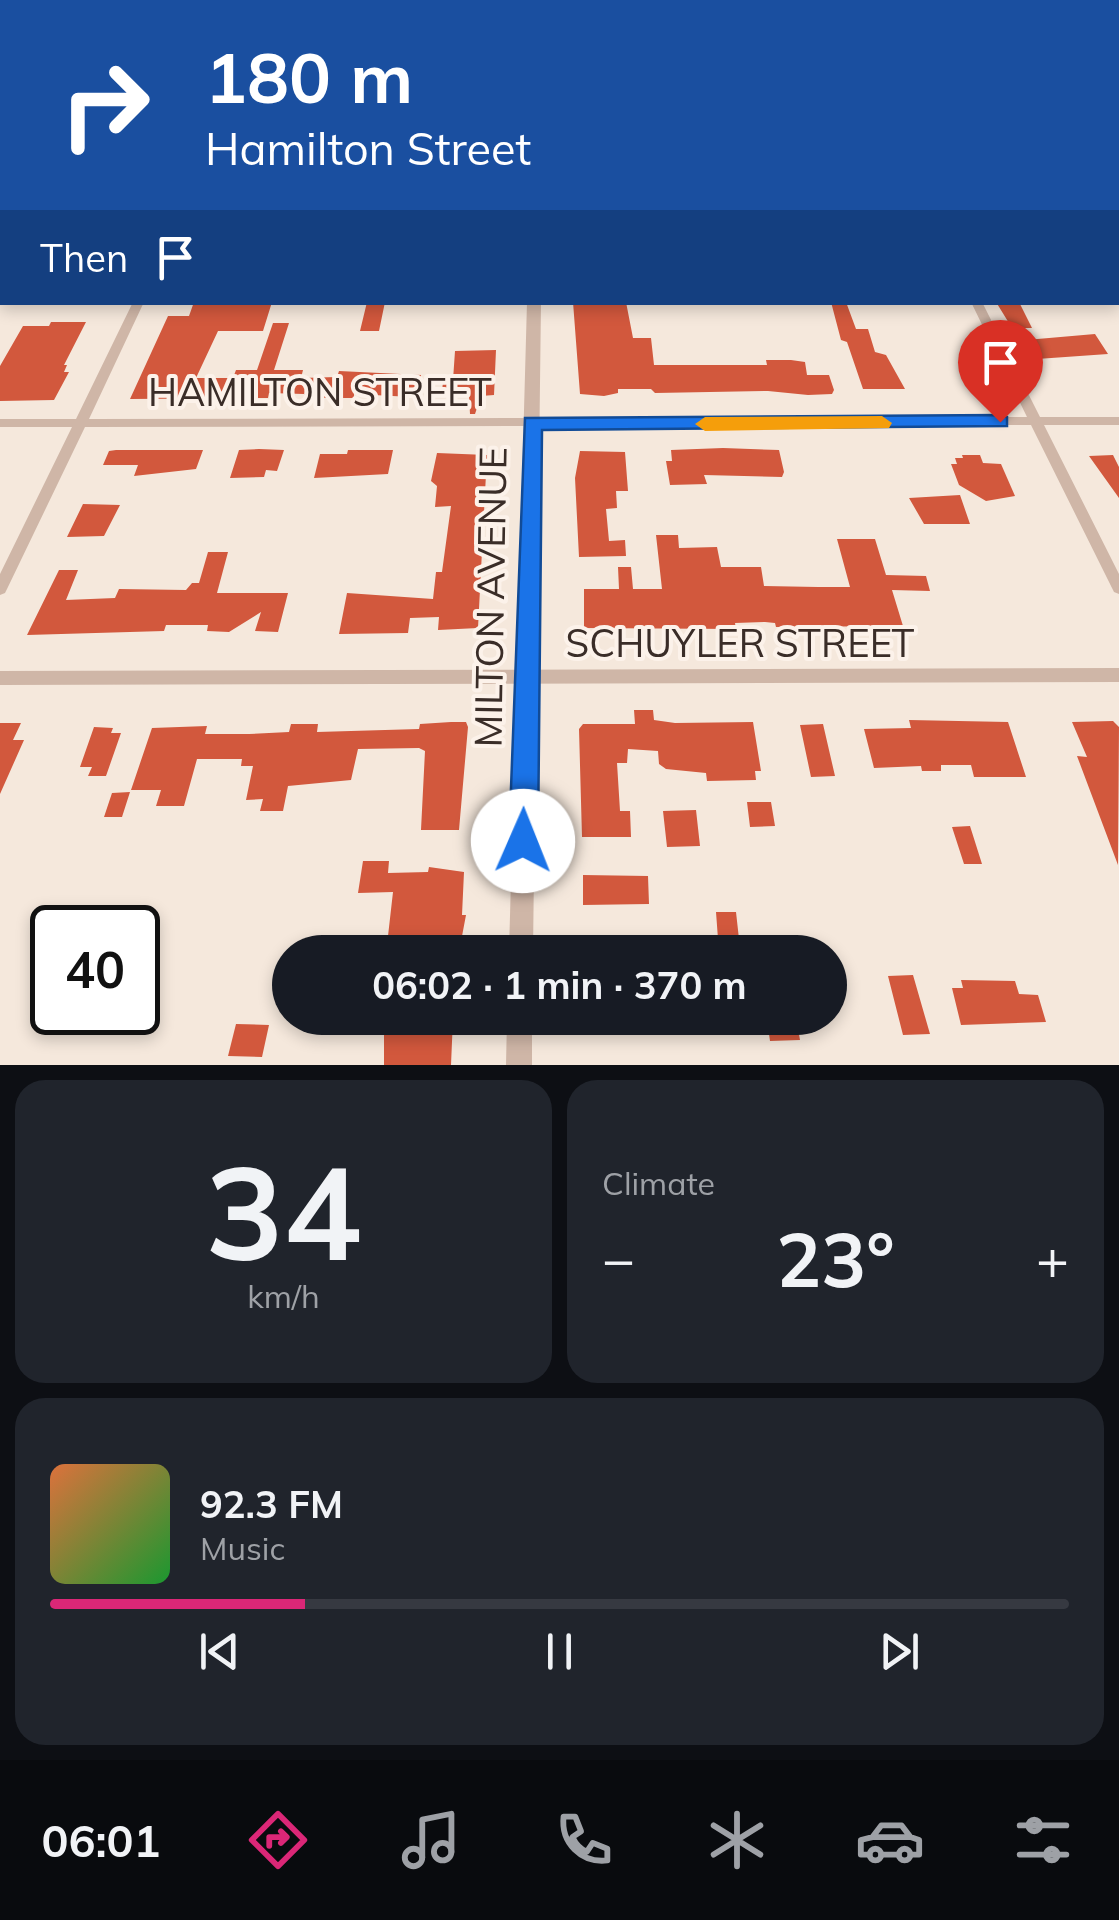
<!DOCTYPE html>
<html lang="en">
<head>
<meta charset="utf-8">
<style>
  :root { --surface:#171b24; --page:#20242c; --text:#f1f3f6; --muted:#9ea1a6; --line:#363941; --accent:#db2777 }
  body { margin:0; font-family:Mulish,sans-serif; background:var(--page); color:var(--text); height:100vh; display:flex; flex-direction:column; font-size:38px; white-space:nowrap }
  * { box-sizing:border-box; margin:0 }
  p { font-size:32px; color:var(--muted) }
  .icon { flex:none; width:55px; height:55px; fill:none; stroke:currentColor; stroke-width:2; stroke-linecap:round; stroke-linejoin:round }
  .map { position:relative; height:1065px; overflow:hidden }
  .side { display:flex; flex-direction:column; gap:15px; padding:15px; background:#0d0f14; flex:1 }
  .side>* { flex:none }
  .top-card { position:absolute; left:0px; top:0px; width:1120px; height:305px; box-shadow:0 5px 15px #0003; background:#1a4fa0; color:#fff; overflow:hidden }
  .speed { position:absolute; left:30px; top:905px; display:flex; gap:20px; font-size:50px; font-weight:700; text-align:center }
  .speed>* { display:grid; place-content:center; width:130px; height:130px; border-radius:50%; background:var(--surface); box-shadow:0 5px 15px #0003; line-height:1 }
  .speed .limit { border:5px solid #111; border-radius:15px; background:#fff; color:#111 }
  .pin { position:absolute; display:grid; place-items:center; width:85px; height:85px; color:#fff; margin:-102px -42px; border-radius:50% 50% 50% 0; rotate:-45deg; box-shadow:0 0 10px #0007 }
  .pin .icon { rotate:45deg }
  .me { position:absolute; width:110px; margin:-55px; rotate:1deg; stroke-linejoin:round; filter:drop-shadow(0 0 8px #0008) }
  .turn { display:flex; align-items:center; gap:35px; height:210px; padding:0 40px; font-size:45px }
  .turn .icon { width:130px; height:130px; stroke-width:2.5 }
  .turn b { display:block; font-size:70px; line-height:85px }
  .then { display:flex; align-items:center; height:95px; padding:0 40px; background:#0003; gap:20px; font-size:38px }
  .big { font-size:75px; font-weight:700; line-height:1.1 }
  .side .tile { flex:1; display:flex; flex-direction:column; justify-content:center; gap:15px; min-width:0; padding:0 35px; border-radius:30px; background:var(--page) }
  .side .dial { align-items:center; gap:0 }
  .dial b { font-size:130px; line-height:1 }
  .song { display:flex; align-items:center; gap:30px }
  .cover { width:120px; height:120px; border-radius:15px; background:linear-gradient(135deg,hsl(20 70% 55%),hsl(130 70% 35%)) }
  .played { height:10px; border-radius:5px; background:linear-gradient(90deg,var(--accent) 25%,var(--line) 25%) }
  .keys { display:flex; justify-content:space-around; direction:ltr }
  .heat { display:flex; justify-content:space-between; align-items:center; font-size:55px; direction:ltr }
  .side .tiles { flex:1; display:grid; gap:15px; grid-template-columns:1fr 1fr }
  .tile:last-child { grid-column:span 2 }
  .trip { position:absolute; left:272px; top:935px; width:575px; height:100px; border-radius:50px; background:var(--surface); box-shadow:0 5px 15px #0003; font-weight:700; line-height:100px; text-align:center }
  .tabs { display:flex; height:160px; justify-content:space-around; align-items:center; background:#090b0e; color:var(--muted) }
  .tabs .icon { width:70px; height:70px }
  .tabs .on { color:var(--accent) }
  .tabs b { font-size:45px; color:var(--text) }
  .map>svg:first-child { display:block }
  .building { fill:#d2583d }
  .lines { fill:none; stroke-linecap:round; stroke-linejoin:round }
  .minor { fill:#cfb6a7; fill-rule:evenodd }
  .tertiary { fill:#cfb6a7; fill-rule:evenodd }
  .primary { fill:#7e6258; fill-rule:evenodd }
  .route { fill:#1a73e8; stroke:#114b97; stroke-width:2.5 }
  .slow { fill:#f59e0b }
  .labels { text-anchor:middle; stroke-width:8; stroke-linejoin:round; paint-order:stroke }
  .street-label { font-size:38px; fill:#3a2d28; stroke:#fcf2ea }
</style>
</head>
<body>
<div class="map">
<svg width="1119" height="1065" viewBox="0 0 1119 1065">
  <rect width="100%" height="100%" fill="#f5e8dc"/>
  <path class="building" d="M 194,302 L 272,302 L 263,331 L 218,331 L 196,378 L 233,378 L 236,370 L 257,370 L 273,323 L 289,323 L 274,370 L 303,370 L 301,378 L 337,377 L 339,371 L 421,375 L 420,392 L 413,392 L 412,397 L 354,394 L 354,398 L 305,398 L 304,394 L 269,393 L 268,398 L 130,399 L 168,316 L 189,316 Z
    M 367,302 L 385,302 L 379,331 L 360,331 Z
    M 573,302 L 626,302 L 633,338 L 651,338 L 654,365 L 767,365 L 766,360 L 791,360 L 805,362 L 807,375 L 829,375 L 834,390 L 832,394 L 808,395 L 768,391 L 655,393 L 651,389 L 618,389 L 618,393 L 604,396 L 580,394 Z
    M 831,302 L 846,302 L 856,329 L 868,329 L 875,352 L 886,355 L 905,389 L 863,389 L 847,342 L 841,340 Z
    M 996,302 L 1019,302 L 1032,328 L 1012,328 Z
    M 51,322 L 86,322 L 64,365 L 67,365 L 64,372 L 69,372 L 54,400 L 0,401 L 0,366 L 23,326 L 49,326 Z
    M 1095,334 L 1108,354 L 1037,359 L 1026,340 Z
    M 496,350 L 494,395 L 481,396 L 475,414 L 470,414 L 469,396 L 442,394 L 443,380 L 453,380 L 455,351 Z
    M 723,448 L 779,450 L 784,472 L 782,477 L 704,475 L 707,484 L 670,485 L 666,461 L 672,461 L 671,450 Z
    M 259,449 L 284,450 L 277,471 L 266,470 L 264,477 L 230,478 L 239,450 Z
    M 116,450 L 203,450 L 196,469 L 134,476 L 138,465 L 103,465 L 109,451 Z
    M 348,450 L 393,450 L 388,474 L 314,478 L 320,454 L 347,454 Z
    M 580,451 L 625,452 L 628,491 L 616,491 L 617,508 L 606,509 L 609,541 L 625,540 L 626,556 L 579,557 L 575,478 Z
    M 437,453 L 487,455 L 478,628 L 438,630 L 439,617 L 410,618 L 408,633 L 339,634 L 347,593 L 433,599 L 436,572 L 442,572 L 451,506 L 435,507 L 437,486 L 431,481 Z
    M 962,455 L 980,455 L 983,463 L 1001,464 L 1015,496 L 986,501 L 959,485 L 951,464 L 957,464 L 955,458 L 963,458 Z
    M 1113,455 L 1119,467 L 1119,498 L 1089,456 Z
    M 960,495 L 970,524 L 924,524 L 909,498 Z
    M 83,504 L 120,505 L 104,536 L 67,537 Z
    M 656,535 L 678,535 L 679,548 L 717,547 L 721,567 L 761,567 L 764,586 L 818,587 L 850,587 L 837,539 L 875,539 L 886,575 L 926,576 L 930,591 L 892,590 L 903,626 L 776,627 L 775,623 L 765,622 L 735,623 L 736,629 L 584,628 L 584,589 L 619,589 L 618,567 L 631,567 L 633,589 L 662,589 Z
    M 208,552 L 228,552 L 217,593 L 288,593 L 278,632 L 255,631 L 261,612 L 229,632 L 207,631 L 208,625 L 166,625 L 164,631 L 27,635 L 59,570 L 78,570 L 66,600 L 115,598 L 119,589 L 186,590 L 192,583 L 199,583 Z
    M 634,710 L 653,710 L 654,720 L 675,723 L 753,722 L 761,771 L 755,771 L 756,780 L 707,781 L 706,773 L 666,769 L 659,764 L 658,751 L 628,749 L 627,763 L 617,763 L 620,811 L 630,811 L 631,837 L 582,837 L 579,729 L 583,724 L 635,724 Z
    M 909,720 L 1008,722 L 1026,777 L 974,777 L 971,765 L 941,765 L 941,771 L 922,771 L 921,766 L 874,768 L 864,729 L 911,728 Z
    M 1113,721 L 1119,727 L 1118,865 L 1077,756 L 1087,757 L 1072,722 Z
    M 451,722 L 466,722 L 468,727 L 459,830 L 421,830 L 425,751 L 419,748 L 358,749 L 351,780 L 288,786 L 283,811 L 260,811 L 263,799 L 246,800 L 253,766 L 241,766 L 242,759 L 197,759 L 184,806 L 156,806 L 161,790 L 131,790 L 152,728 L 207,726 L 205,734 L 249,734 L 289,732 L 291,724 L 318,724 L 317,732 L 419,729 L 420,724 Z
    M 0,723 L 21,723 L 13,740 L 24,740 L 0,794 Z
    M 823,724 L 835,776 L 811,777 L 800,725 Z
    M 94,727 L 113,728 L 111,733 L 121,733 L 106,776 L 88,776 L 92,767 L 80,767 Z
    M 130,792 L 122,817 L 104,817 L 112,793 Z
    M 747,802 L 771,802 L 775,826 L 750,827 Z
    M 696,810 L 700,846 L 667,847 L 663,811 Z
    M 970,826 L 982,864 L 964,864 L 952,827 Z
    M 363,861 L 389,861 L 388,873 L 428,872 L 429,867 L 464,872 L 462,915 L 466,915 L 459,952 L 393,952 L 395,936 L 388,936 L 393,892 L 358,893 Z
    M 583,875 L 648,876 L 649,904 L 583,905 Z
    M 716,912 L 736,912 L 739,939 L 718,939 Z
    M 705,936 L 707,952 L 676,952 L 675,937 Z
    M 913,975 L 930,1034 L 903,1035 L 888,976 Z
    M 961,980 L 1015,981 L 1019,994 L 1038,995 L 1046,1022 L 961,1025 L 952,988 L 963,988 Z
    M 384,1018 L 453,1018 L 451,1065 L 384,1065 Z
    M 771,1018 L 796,1018 L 800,1040 L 770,1041 L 767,1020 Z
    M 236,1024 L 269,1025 L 262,1057 L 228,1056 Z"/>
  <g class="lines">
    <path class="minor" d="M 281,0 L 289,0 L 287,2 L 281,2 Z
      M 0,49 L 2,49 L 2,53 L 0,53 Z
      M 1119,130 L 1119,136 L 1118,136 L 1118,131 Z
      M 1118,155 L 1119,156 L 1119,163 L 1118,162 Z
      M 0,255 L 2,255 L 2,261 L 0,261 Z
      M 133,302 L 144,302 L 89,419 L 1027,417 L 971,302 L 982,302 L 1040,417 L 1119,417 L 1119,425 L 1044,425 L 1119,574 L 1119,594 L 1114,592 L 1112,588 L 1031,425 L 85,427 L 7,589 L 5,593 L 0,595 L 0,574 L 72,427 L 0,427 L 0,419 L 76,419 Z
      M 1119,668 L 1119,682 L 0,685 L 0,671 Z"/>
    <path class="tertiary" d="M 536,0 L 544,0 L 544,2 L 536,2 Z
      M 815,0 L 925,0 L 926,2 L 818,2 Z
      M 1059,0 L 1069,0 L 1070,2 L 1061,2 Z
      M 2,25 L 2,33 L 0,34 L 0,26 Z
      M 1118,39 L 1119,39 L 1119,46 L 1118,46 Z
      M 527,302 L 541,302 L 533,952 L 509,952 Z
      M 507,1018 L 532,1018 L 532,1065 L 506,1065 Z"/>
    <path class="primary" d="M 0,136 L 2,136 L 2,144 L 0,144 Z
      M 1118,229 L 1119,229 L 1119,239 L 1118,239 Z"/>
  </g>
  <path class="route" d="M 1000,415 L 1007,417 L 1007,426 L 542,430 L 538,841 L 534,851 L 523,855 L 513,851 L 509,841 L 525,418 Z"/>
  <path class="slow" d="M 882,416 L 892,423 L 889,428 L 705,431 L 695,424 L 705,417 Z"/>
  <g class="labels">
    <g class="street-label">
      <text x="320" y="406">HAMILTON STREET</text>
      <text transform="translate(491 597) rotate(-89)" y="13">MILTON AVENUE</text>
      <text x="740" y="657">SCHUYLER STREET</text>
    </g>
  </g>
</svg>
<div class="speed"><div class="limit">40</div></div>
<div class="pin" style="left:1000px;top:422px;background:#d93025"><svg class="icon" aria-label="arrive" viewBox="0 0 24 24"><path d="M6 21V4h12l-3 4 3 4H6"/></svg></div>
<svg class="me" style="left:523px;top:841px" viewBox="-20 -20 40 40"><circle r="19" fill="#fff"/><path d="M0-13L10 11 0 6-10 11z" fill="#1a73e8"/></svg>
<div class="trip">06:02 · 1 min · 370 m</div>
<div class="top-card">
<div class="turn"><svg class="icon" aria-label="right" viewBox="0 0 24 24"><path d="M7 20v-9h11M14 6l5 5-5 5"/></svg><div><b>180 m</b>Hamilton Street</div></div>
<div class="then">Then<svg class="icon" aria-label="arrive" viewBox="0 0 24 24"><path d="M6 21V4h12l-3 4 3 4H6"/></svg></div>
</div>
</div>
<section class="side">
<div class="tiles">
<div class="tile dial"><b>34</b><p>km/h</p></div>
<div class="tile"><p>Climate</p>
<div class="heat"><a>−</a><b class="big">23°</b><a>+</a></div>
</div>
<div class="tile">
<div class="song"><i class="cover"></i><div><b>92.3 FM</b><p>Music</p></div></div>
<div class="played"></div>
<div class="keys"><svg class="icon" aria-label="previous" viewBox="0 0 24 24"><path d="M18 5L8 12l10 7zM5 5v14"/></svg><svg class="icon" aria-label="pause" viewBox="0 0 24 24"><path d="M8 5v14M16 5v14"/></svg><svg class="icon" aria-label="next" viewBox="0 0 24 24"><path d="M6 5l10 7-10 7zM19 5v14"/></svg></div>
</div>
</div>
</section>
<nav class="tabs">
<b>06:01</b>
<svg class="icon on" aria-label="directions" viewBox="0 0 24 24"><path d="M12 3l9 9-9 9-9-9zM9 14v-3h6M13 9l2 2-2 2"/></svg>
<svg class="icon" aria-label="music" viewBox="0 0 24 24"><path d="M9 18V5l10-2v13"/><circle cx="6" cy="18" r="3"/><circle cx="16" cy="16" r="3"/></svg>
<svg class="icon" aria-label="phone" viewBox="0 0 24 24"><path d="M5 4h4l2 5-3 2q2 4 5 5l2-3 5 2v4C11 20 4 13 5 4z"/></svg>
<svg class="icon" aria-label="climate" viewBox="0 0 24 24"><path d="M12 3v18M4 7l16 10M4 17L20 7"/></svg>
<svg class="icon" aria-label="car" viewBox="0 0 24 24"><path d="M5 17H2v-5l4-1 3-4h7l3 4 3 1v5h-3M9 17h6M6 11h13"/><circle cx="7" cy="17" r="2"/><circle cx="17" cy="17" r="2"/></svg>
<svg class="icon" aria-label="filters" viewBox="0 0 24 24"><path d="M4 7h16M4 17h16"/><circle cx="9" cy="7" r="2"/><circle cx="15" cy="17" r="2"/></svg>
</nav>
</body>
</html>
